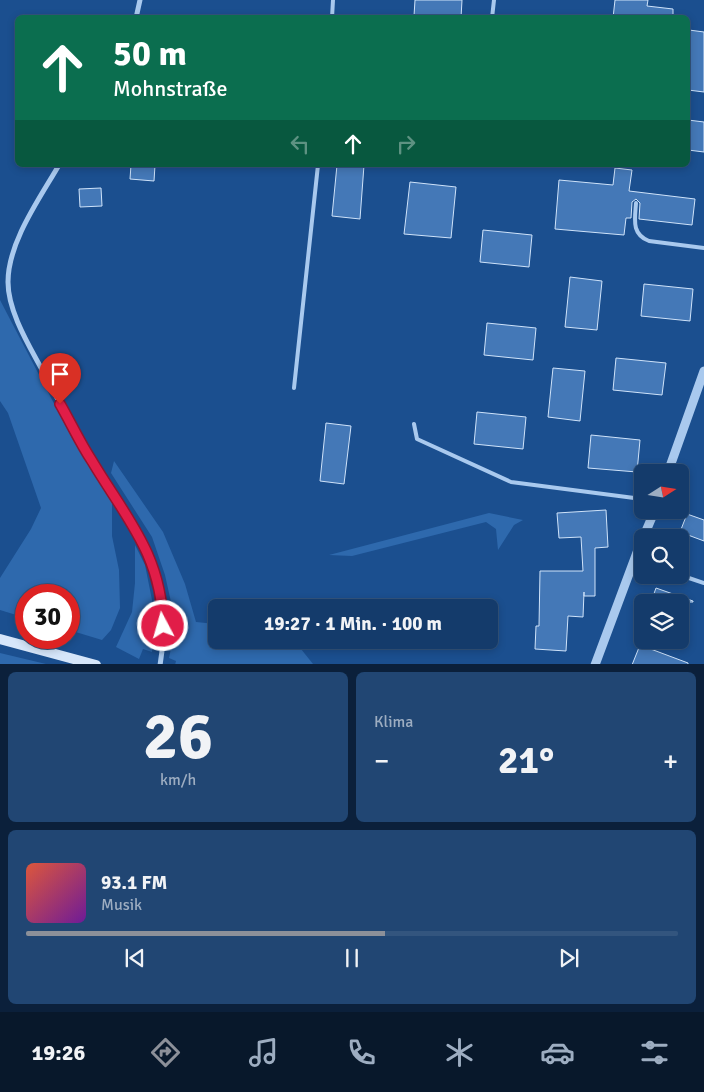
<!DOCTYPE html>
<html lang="de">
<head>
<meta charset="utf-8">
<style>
  :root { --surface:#143b6b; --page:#214673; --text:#f1f3f6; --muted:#9dadc1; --line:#33557e; --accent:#8c9099 }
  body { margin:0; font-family:Signika,sans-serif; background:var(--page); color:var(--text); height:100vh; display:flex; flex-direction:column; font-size:19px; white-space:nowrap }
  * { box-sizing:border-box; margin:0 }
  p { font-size:16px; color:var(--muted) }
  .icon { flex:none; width:28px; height:28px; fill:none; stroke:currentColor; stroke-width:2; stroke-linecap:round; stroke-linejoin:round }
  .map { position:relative; height:664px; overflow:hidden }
  .drawer { display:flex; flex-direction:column; gap:8px; padding:8px; background:#0b203b; flex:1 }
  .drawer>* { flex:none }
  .banner { position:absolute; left:15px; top:15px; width:675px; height:152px; border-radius:8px; box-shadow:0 2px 8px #0003,0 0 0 1px var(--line); background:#0b6e4f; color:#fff; overflow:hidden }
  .needle { width:32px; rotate:78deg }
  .fabs { position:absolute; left:634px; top:464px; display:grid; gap:10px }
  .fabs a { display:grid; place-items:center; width:55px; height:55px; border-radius:8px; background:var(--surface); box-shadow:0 2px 8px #0003,0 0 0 1px var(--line); font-size:25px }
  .speed { position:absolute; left:15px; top:584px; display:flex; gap:10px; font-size:25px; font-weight:700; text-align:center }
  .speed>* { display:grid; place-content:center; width:65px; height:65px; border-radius:50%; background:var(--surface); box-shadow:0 2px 8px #0003,0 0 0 1px var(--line); line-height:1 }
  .speed .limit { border:8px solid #d22; background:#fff; color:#111 }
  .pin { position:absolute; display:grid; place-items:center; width:42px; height:42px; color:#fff; margin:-51px -21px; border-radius:50% 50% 50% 0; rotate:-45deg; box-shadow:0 0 5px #0007 }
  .pin .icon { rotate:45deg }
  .me { position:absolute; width:55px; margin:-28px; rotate:354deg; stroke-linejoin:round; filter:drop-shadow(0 0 4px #0008) }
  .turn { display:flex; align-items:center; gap:18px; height:105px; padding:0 15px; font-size:22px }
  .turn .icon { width:65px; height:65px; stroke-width:2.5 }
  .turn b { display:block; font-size:35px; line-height:42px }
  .lanes { display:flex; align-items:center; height:48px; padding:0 15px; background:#0003; justify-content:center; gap:25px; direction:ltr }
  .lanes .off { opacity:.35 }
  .big { font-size:38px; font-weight:700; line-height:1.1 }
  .drawer .card { flex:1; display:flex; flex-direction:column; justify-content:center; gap:8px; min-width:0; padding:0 18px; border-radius:8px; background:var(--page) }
  .drawer .dial { align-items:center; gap:0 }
  .dial b { font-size:65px; line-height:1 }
  .song { display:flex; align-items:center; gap:15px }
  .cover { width:60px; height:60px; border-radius:8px; background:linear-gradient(135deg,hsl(10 70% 55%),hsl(280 70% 35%)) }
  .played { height:5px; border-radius:2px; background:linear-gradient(90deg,var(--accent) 55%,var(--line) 55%) }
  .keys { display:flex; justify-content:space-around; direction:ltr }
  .heat { display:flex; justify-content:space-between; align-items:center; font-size:28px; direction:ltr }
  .drawer .tiles { flex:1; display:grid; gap:8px; grid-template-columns:1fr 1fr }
  .card:last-child { grid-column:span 2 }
  .trip { position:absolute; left:208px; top:599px; width:290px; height:50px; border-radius:8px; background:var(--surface); box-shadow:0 2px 8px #0003,0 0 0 1px var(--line); font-weight:700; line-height:50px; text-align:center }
  .tabs { display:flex; height:80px; justify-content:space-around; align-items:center; background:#08182b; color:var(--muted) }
  .tabs .icon { width:35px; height:35px }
  .tabs .selected { color:var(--accent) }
  .tabs b { font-size:22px; color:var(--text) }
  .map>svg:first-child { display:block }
  .green { fill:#2e69ad }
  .building { fill:#4478b7; stroke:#cfe3fa }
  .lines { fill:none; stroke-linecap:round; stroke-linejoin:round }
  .service { stroke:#a9c9ee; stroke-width:4 }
  .minor { stroke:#a9c9ee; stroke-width:5 }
  .tertiary { stroke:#a9c9ee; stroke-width:9 }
  .secondary { stroke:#d6e6fa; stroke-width:10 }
  .route-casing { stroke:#92132f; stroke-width:12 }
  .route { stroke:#e11d48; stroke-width:9 }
</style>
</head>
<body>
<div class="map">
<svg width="704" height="665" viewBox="0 0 704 665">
  <rect width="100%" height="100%" fill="#1b4f8f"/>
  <path class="green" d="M 0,300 L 72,438 L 112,500 L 112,536 L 119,570 L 120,608 L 111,630 L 102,640 L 69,630 L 69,595 L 26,595 L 26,618 L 0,610 L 0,578 L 31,529 L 41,508 L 8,413 L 0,401 Z
    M 114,461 L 163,532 L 185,584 L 196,622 L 216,624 L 216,640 L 291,640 L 297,644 L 313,664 L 175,665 L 176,661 L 169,658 L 174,634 L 171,602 L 165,575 L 152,537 L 111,473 Z
    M 489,513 L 523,520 L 514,525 L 498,550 L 496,529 L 486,522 L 352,556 L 329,555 Z
    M 135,545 L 145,565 L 155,615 L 152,652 L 143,649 L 139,659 L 116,647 L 132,612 L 135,583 Z
    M 0,653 L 46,664 L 0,664 Z"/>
  <path class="building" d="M 415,0 L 462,0 L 461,18 L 414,16 Z
    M 615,0 L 648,0 L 647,6 L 673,9 L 673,18 L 613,18 Z
    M 689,30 L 704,32 L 704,92 L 688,90 L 688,44 Z
    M 688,120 L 704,122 L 704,152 L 688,150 Z
    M 131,165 L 155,165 L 154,181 L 130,179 Z
    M 337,165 L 364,165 L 360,219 L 332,216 Z
    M 615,168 L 632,170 L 629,191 L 695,199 L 692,225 L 639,219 L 640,203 L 636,199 L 632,202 L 631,218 L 626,218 L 624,235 L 555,229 L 559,180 L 613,185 Z
    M 410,182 L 456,187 L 451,238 L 404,234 Z
    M 101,188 L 102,206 L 80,207 L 79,189 Z
    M 483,230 L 532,235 L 529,267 L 480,262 Z
    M 570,277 L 602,281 L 597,330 L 565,327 Z
    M 644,284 L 693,289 L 690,321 L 641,316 Z
    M 487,323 L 536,328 L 533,360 L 484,355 Z
    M 616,358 L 666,363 L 662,395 L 613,390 Z
    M 553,368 L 585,371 L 580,421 L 548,417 Z
    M 477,412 L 526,417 L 523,449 L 474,444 Z
    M 326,423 L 351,426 L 344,484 L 320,481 Z
    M 591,435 L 640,440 L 637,472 L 588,468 Z
    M 606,510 L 608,547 L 595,548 L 595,596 L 584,596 L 584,592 L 583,617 L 568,616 L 566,651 L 535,649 L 536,626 L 539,626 L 540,571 L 583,571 L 581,537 L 559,538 L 557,513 Z
    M 687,514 L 704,520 L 704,541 L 680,532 Z
    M 656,588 L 693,601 L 693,602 L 651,602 Z
    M 640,645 L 688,663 L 688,665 L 632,665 Z"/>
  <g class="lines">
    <path class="service" d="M 332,18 L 333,0
      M 492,18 L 494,0
      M 636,203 C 635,219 631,234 649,241 L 704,248
      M 294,388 L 318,165
      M 414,424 L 417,439 L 511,482 L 642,499
      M 634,560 L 642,563
      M 680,575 L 704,583"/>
    <path class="minor" d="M 136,18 L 140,0
      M 59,165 C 40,198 8,242 8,282 C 8,310 27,342 40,366 C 57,397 73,429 91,460 C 105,484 123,505 137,529 C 159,570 169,619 160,665"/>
    <path class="tertiary" d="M 668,472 L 704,371
      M 643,538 L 655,510
      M 595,665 L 642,539"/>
    <path class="secondary" d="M 0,639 L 96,665"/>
  </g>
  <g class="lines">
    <defs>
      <path id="route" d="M 60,404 C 71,423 80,443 92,461 C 126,518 162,555 163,626"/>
    </defs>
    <use href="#route" class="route-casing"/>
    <use href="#route" class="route"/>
  </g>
</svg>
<div class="fabs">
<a><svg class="needle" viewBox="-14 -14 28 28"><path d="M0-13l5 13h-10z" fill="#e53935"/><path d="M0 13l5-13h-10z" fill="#9dadc1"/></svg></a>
<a><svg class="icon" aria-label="search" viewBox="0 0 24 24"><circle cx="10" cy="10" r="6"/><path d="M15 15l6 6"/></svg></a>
<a><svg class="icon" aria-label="layers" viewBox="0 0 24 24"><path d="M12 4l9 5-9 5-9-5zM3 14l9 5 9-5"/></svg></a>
</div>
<div class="speed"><div class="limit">30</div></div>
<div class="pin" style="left:60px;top:404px;background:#d93025"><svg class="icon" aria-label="arrive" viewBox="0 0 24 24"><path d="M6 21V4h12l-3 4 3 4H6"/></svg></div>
<svg class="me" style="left:163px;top:626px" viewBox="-20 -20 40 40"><circle r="17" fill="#e11d48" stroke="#fff" stroke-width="3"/><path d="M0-11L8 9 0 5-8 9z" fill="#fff"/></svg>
<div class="trip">19:27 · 1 Min. · 100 m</div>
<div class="banner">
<div class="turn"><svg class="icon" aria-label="ahead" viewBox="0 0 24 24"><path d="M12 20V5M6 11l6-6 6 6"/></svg><div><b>50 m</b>Mohnstraße</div></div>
<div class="lanes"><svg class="icon off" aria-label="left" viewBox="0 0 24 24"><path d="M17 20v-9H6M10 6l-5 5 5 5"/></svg><svg class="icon" aria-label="ahead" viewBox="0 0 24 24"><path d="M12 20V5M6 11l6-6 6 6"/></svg><svg class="icon off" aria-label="right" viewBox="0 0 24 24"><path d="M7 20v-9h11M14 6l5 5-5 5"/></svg></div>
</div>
</div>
<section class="drawer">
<div class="tiles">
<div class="card dial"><b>26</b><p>km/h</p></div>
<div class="card"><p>Klima</p>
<div class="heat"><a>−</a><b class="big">21°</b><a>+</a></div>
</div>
<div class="card">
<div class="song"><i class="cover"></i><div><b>93.1 FM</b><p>Musik</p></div></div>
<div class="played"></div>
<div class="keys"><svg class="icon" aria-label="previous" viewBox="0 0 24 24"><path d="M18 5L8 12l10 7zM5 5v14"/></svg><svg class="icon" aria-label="pause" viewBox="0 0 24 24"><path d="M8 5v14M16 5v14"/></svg><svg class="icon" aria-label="next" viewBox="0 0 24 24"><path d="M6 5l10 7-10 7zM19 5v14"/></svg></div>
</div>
</div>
</section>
<nav class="tabs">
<b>19:26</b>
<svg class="icon selected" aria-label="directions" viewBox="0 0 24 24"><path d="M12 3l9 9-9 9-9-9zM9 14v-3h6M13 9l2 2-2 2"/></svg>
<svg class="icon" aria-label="music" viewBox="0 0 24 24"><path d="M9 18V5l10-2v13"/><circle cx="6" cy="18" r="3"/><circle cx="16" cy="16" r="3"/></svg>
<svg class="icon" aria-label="phone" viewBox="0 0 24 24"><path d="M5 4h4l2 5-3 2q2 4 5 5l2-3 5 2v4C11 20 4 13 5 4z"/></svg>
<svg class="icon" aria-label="climate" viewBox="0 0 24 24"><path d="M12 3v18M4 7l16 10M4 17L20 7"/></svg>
<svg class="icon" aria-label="car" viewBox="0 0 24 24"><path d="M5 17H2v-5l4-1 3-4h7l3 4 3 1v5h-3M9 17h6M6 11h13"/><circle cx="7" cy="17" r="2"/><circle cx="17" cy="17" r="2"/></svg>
<svg class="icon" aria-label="filters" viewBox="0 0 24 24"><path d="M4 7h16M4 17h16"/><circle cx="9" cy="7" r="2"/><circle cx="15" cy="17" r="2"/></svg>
</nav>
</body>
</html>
